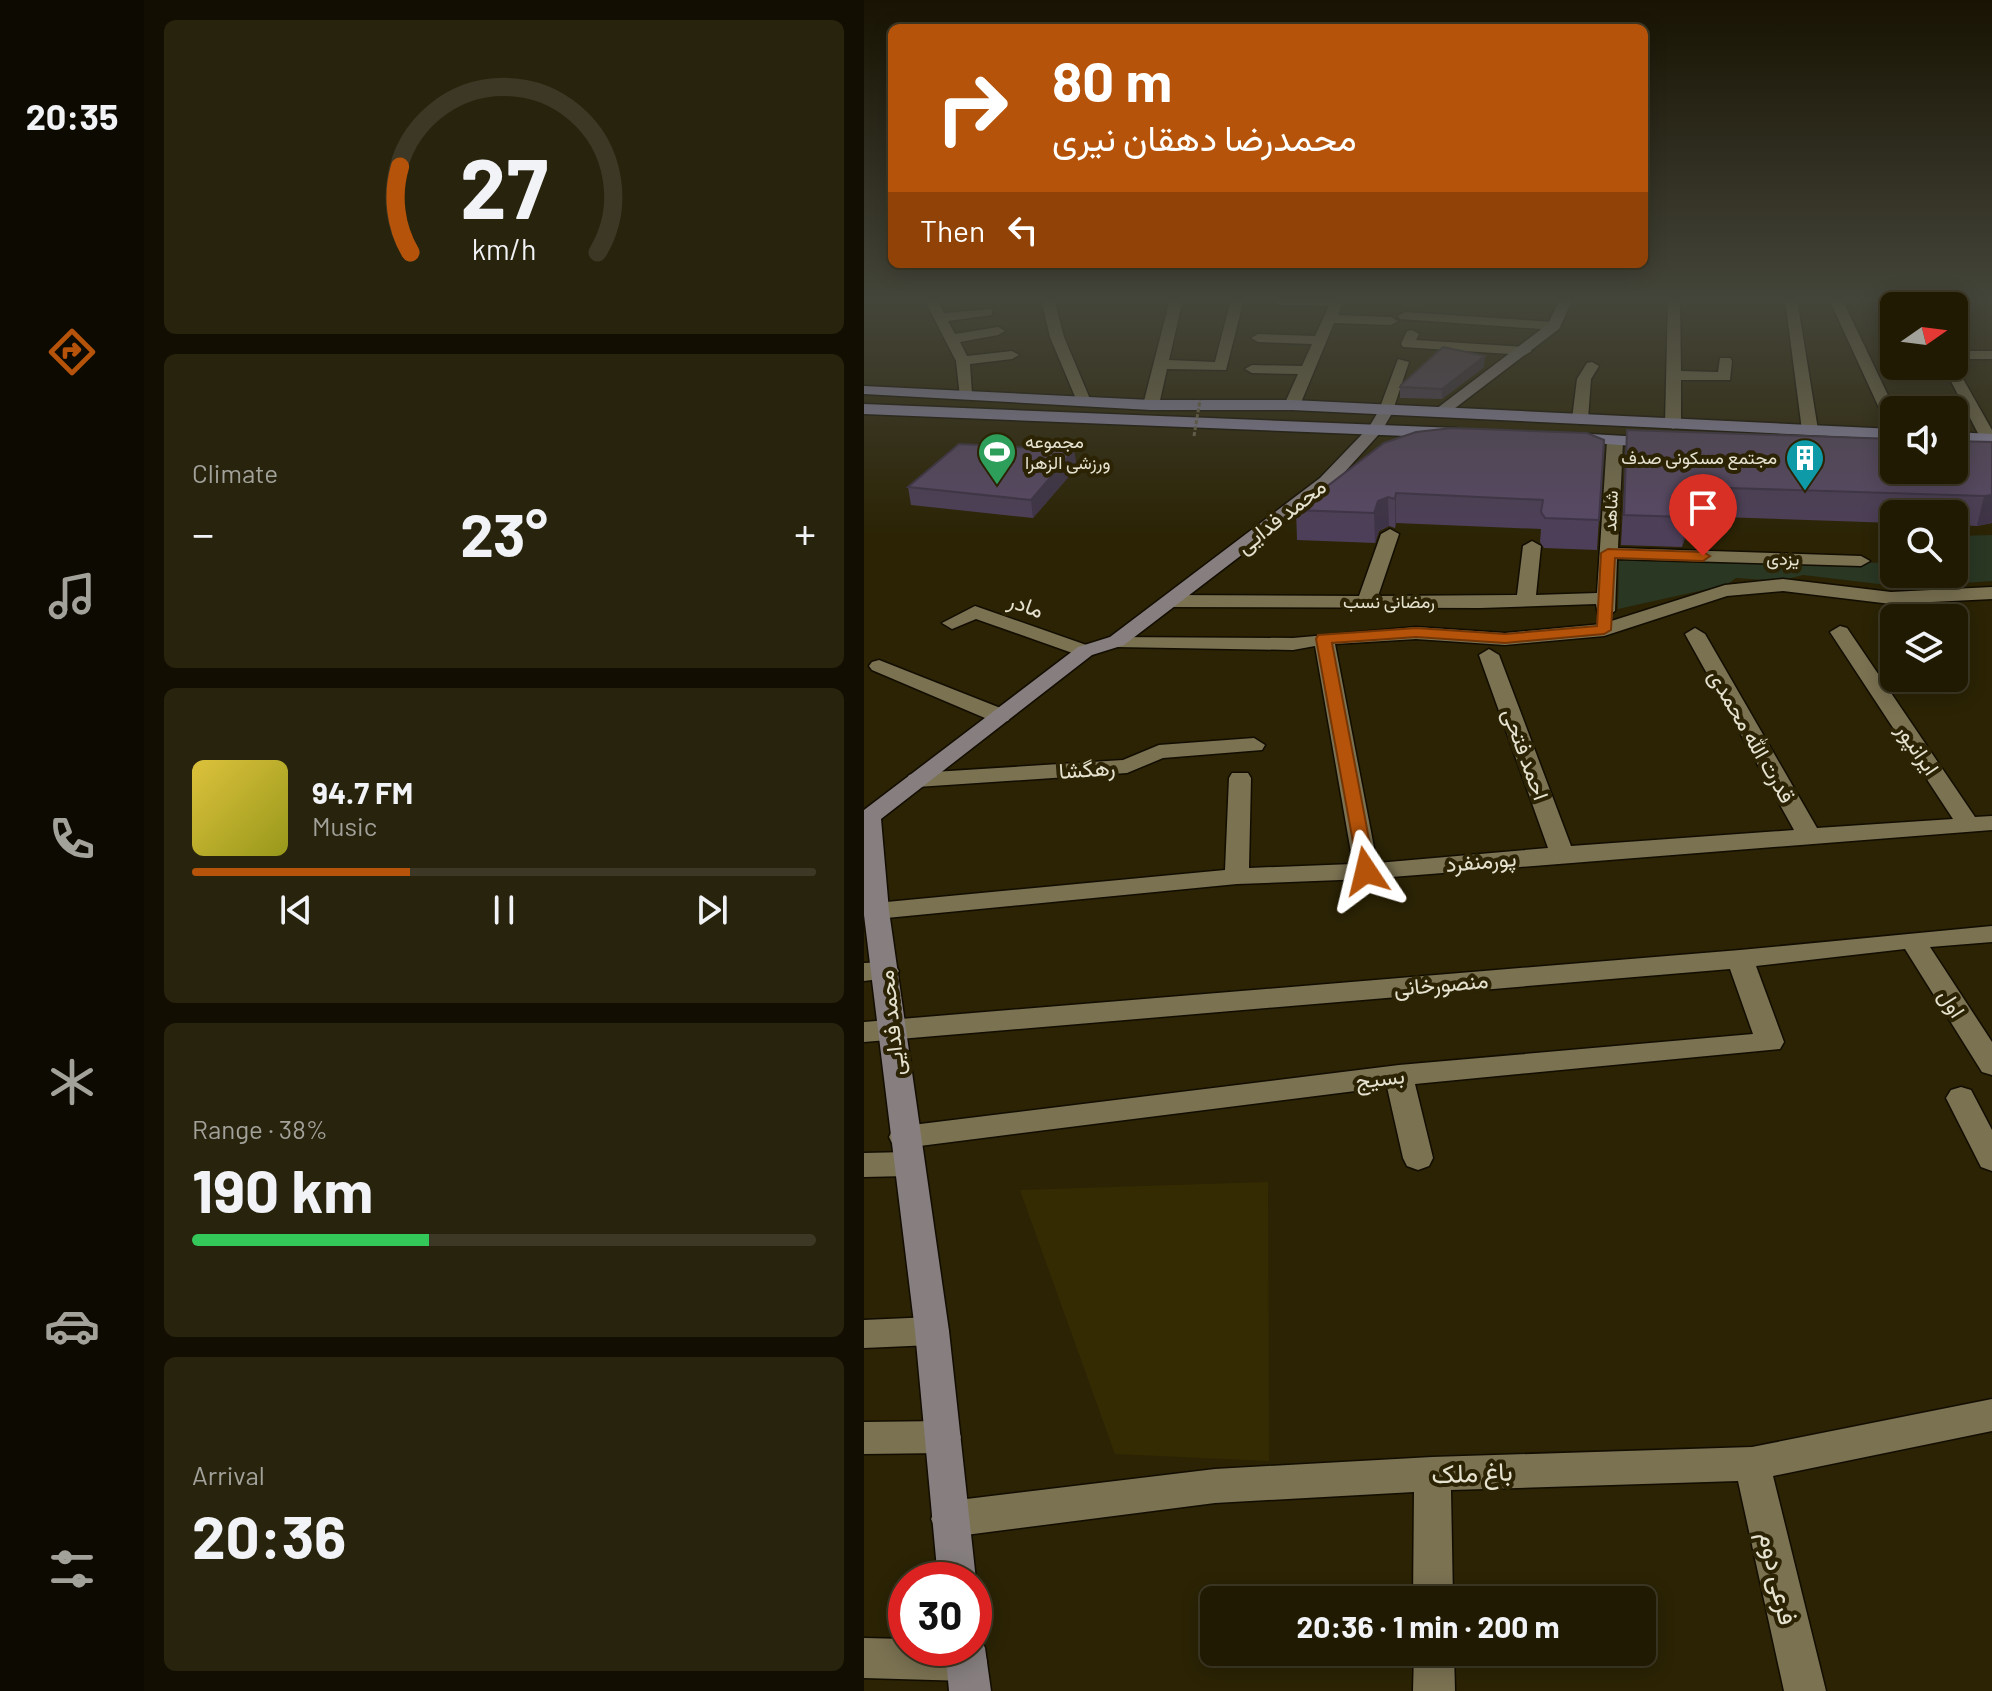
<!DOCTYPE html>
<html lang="en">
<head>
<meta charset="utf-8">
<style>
  :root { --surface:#201a03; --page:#28230d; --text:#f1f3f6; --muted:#a2a19a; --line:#3d3825; --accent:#b45309 }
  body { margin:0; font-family:Barlow,Vazirmatn,sans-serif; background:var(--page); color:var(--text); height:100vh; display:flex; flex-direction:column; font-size:30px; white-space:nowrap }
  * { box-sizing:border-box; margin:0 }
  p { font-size:26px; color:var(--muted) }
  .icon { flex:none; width:44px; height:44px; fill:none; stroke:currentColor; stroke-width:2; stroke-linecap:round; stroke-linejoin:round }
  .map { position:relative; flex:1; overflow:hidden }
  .panel { display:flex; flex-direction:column; gap:20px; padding:20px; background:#120e02; width:720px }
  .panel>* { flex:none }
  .guide { position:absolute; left:24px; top:24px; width:760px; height:244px; border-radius:12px; box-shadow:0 4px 20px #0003,0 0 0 2px var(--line); background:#b45309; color:#fff; overflow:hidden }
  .needle { width:52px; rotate:76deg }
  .buttons { position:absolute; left:1016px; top:292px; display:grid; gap:16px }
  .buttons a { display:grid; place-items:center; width:88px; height:88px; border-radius:12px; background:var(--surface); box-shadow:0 4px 20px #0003,0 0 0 2px var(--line); font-size:40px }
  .speed { position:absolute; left:24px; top:1562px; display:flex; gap:16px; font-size:40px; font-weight:700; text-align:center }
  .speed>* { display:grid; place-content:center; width:104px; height:104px; border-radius:50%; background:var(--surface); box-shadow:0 4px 20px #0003,0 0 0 2px var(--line); line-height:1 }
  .speed .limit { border:12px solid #d22; background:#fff; color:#111 }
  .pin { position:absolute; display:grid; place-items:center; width:68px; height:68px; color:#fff; margin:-82px -34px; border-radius:50% 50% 50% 0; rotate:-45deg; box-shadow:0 0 8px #0007 }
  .pin .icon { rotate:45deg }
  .me { position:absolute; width:88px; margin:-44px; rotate:350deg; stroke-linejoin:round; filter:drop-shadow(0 0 6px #0008) }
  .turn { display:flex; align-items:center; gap:28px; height:168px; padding:0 32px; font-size:36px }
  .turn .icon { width:104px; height:104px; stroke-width:2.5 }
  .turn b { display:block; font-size:56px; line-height:68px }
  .then { display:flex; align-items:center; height:76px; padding:0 32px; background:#0003; gap:16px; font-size:30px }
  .big { font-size:60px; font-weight:700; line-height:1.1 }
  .panel .card { flex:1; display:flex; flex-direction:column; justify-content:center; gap:12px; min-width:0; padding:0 28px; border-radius:12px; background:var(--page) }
  .panel .dial { align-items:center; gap:0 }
  .dial svg { height:208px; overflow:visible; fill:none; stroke:var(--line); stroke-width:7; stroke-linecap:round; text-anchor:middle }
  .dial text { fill:var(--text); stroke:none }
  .song { display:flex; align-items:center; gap:24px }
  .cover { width:96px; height:96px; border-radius:12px; background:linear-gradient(135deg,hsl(50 70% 55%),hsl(60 70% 35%)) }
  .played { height:8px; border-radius:4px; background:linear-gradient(90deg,var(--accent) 35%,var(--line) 35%) }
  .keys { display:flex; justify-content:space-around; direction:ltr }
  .heat { display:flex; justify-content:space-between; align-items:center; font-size:44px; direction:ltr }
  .charge { height:12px; border-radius:6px; background:linear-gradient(90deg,#34c759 38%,var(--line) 0) }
  .trip { position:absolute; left:336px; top:1586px; width:456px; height:80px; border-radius:12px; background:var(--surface); box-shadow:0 4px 20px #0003,0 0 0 2px var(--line); font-weight:700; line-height:80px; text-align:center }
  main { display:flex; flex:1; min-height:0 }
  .dock { display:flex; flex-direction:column; width:144px; justify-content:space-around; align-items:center; background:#0d0a01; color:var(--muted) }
  .dock .icon { width:56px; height:56px }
  .dock .selected { color:var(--accent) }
  .dock b { font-size:36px; color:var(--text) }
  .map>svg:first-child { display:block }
  .built { fill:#352b03 }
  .green { fill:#293723 }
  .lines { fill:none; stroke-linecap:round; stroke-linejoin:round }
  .lane-casing { stroke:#120d00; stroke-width:3 }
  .street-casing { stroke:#120d00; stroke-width:3 }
  .secondary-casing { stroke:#120d00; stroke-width:3 }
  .primary-casing { stroke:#120d00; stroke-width:3 }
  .lane { fill:#7b7252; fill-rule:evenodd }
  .street { fill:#7b7252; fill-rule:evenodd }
  .secondary { fill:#867e7f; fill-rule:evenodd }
  .primary { fill:#908aab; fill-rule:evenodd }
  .path-bridge { stroke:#746d53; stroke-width:3; stroke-dasharray:4 2; stroke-linecap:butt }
  .wall { fill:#4d3f59 }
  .shaded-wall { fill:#3e3348 }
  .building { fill:#594967; stroke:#3e3348; stroke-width:2 }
  .route { fill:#b45309; stroke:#753606; stroke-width:2 }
  .labels { text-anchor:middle; stroke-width:8; stroke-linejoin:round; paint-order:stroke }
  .far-poi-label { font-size:18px; fill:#e6e2d0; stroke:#2b2304; text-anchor:start }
  .far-street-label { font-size:18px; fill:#e6e2d0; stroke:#2b2304 }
  .street-label { font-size:22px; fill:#e6e2d0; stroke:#2b2304 }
  .near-street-label { font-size:26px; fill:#e6e2d0; stroke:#2b2304 }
</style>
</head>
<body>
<main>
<nav class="dock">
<b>20:35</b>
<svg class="icon selected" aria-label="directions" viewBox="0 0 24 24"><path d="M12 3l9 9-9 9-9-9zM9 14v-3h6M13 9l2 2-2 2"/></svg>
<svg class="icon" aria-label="music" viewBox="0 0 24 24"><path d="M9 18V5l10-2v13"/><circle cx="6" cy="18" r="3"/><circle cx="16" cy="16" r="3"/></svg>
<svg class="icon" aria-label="phone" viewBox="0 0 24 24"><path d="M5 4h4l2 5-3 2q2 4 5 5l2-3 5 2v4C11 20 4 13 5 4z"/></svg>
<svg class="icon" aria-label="climate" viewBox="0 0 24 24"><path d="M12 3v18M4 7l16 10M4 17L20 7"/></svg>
<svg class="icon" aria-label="car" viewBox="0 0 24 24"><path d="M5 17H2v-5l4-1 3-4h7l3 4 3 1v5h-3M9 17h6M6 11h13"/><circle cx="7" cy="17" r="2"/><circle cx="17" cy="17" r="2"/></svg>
<svg class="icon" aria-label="filters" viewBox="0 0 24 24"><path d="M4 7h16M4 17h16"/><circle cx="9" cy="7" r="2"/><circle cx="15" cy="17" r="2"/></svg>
</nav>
<section class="panel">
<div class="card dial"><svg viewBox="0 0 100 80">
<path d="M14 69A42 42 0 1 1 86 69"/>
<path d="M14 69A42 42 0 0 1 10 36" stroke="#b45309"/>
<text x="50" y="56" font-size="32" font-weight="700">27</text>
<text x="50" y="72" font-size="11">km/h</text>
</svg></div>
<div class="card"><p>Climate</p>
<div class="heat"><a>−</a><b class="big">23°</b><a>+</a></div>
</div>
<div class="card">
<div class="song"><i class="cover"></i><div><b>94.7 FM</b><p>Music</p></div></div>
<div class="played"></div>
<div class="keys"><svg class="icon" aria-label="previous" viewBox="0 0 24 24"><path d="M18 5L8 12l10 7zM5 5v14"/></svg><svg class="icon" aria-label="pause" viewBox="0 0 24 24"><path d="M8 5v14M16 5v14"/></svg><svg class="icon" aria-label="next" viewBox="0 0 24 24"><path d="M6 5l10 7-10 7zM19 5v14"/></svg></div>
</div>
<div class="card"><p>Range · 38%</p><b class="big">190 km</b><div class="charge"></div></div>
<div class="card"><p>Arrival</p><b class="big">20:36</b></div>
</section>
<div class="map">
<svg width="1128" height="1691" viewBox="0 0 1128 1691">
  <rect width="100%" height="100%" fill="#2b2304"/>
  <path class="built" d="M 404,1182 L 405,1461 L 251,1454 L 156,1190 Z"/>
  <path class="green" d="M 1021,531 L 1030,532 L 1030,574 L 1060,574 L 1061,582 L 1032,586 L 939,575 L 916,581 L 872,578 L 862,585 L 754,609 L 755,559 L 1026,563 Z
    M 1128,535 L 1128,581 L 1099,583 L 1094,536 Z"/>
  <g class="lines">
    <defs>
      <path id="lane" d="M 534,359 L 545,362 L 529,410 L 517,413 L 515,410 Z"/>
      <path id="street" d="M 60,299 L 73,299 L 80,313 L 128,309 L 128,315 L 84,321 L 91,334 L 134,327 L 141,331 L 134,335 L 96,342 L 103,356 L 148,351 L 155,355 L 148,359 L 106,364 L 108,394 L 106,397 L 96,397 L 92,361 Z
        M 177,299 L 190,299 L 200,337 L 226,399 L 224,402 L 214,402 L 212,399 L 186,337 Z
        M 306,299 L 319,299 L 305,360 L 351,362 L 367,299 L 380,299 L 362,370 L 303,369 L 295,405 L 287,410 L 279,405 Z
        M 412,299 L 480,299 L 474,315 L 527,317 L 534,321 L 527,325 L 470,323 L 436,405 L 428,410 L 420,405 L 434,374 L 388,373 L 381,369 L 388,365 L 438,366 L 448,344 L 394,342 L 387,338 L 394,334 L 451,336 L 465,306 L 417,305 L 412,304 Z
        M 804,299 L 816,299 L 817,371 L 854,372 L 856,358 L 866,358 L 868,361 L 866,380 L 817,380 L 817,424 L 809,429 L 801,424 Z
        M 921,299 L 933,299 L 954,430 L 946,435 L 938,430 Z
        M 965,299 L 978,299 L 1031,410 L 1030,428 L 1022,423 Z
        M 1041,299 L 1054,299 L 1058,306 L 1044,306 Z
        M 541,312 L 690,322 L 697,326 L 690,330 L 536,319 L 534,316 Z
        M 548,330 L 555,334 L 552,340 L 661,347 L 668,351 L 661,355 L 539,347 L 537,344 L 543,331 Z
        M 1090,351 L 1128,351 L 1128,359 L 1090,359 Z
        M 728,362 L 735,366 L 727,379 L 724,419 L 716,424 L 708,419 L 713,379 L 723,363 Z
        M 1090,363 L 1128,430 L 1128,443 L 1117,439 L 1079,366 L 1090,366 Z
        M 751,436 L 759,441 L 754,548 L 997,556 L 1006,561 L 997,566 L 753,559 L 751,611 L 741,617 L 734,615 L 732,604 L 616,608 L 307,607 L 297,601 L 307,595 L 495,596 L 517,534 L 526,529 L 535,534 L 514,596 L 653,595 L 659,546 L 668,541 L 677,546 L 672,595 L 733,593 L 743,441 Z
        M 919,579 L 1027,592 L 1128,587 L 1128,599 L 1027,604 L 919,591 L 863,596 L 740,636 L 641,645 L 552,639 L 471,644 L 513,863 L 684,848 L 615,655 L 625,649 L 635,655 L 707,846 L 930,830 L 821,634 L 831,628 L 841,634 L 953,828 L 1089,819 L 966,632 L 976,626 L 983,628 L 1111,817 L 1128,816 L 1128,830 L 502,879 L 373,884 L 12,919 L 3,917 L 0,912 L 3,905 L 12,903 L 361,870 L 365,778 L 368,773 L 384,773 L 387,778 L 385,868 L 489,864 L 451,646 L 429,650 L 253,647 L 243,641 L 246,637 L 429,638 L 552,627 L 641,633 L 738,624 L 861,585 Z
        M 111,606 L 228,647 L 231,651 L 228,655 L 214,655 L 112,619 L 88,629 L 78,623 Z
        M 15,660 L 144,711 L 147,716 L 144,721 L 128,721 L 8,670 L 5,666 L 8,662 Z
        M 390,738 L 401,745 L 398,750 L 299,758 L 263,773 L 53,787 L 45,785 L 42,780 L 45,775 L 53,773 L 259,760 L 295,745 Z
        M 1128,926 L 1128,942 L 1066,947 L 1128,1042 L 1128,1075 L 1118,1072 L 1041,949 L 892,966 L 920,1042 L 916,1049 L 551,1084 L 569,1158 L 565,1166 L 554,1170 L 543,1166 L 539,1158 L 523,1087 L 40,1148 L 29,1145 L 25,1137 L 29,1129 L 40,1126 L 535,1065 L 889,1034 L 866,969 L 0,1042 L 0,1022 L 876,950 Z
        M 22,962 L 31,965 L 35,971 L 31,977 L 0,981 L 0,963 Z
        M 1097,1087 L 1107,1090 L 1128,1130 L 1128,1171 L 1117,1167 L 1082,1098 L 1087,1090 Z
        M 44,1152 L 55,1156 L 59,1164 L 55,1172 L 44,1176 L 0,1177 L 0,1153 Z
        M 68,1317 L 80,1321 L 85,1331 L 80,1341 L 68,1345 L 0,1348 L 0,1320 Z
        M 1128,1399 L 1128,1431 L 909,1476 L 962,1691 L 920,1691 L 874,1481 L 587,1490 L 589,1600 L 549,1600 L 550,1492 L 351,1503 L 86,1537 L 73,1532 L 67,1519 L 73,1506 L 86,1501 L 351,1469 L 568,1457 L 888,1447 Z
        M 79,1421 L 92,1425 L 97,1437 L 92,1449 L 79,1453 L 0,1454 L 0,1422 Z
        M 0,1638 L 42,1639 L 42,1648 L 110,1648 L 110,1644 L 117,1647 L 123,1661 L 117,1675 L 103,1681 L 0,1678 Z
        M 550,1652 L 590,1652 L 591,1691 L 549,1691 Z"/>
      <path id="secondary" d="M 696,299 L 709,299 L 695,329 L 582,415 L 572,415 L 572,409 L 684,324 Z
        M 522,405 L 530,410 L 517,432 L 468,486 L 260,645 L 228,655 L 17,819 L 25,911 L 85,1331 L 112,1580 L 110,1586 L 110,1580 L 74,1580 L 51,1331 L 0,915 L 0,810 L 214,647 L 246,637 L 456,478 L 505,427 L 517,407 Z
        M 110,1632 L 115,1634 L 121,1648 L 127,1691 L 85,1691 L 81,1648 L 110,1648 Z"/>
      <path id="primary" d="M 0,386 L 287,400 L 428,400 L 1030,429 L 1030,439 L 428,410 L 287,410 L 0,394 Z
        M 0,404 L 592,428 L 600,433 L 592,438 L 0,414 Z
        M 1090,432 L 1128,434 L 1128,444 L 1090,442 Z
        M 709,433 L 796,438 L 804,443 L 796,448 L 703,441 L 701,438 Z"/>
    </defs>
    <use href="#lane" class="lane-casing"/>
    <use href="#street" class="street-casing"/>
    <use href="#secondary" class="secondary-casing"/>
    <use href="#primary" class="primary-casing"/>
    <use href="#lane" class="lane"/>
    <use href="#street" class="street"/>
    <use href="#secondary" class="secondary"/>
    <use href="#primary" class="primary"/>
    <path class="path-bridge" d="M 330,436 L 336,400"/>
  </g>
  <path class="wall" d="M 620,367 L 578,399 L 536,398 L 536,387 Z
    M 763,430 L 1128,442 L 1128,523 L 1113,526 L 1090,525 L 1090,514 L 1030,514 L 1030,523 L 829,516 L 818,547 L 757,545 Z
    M 740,440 L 733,550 L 680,548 L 676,542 L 677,529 L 532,523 L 531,528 L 525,526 L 515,531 L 511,543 L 433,540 L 432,510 Z
    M 213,467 L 169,518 L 47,505 L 44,487 Z"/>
  <path class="shaded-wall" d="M 621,356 L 620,367 L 578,399 L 578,389 Z
    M 210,450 L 213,467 L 169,518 L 167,500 Z
    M 832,487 L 829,516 L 818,547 L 822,517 Z
    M 532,493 L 532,523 L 531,528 L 531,499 Z
    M 1128,495 L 1128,523 L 1113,526 L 1120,496 Z
    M 524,497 L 525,526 L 515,531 L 511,543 L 510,513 L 514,501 Z"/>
  <path class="building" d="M 579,347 L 621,356 L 578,389 L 536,387 L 537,385 Z
    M 588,428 L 723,433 L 740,440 L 735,520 L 681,518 L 677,512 L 679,500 L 532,493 L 531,499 L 524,497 L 514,501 L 510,513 L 432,510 L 520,443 L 552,432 Z
    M 763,430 L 1030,439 L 1030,470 L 1090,470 L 1090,441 L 1128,442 L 1128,495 L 1120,496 L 832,487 L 822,517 L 760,515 Z
    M 95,444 L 210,450 L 167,500 L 44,487 Z"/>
  <linearGradient id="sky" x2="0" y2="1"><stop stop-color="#181302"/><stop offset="0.56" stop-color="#44453a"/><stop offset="1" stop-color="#44453a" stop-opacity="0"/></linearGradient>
  <rect width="1128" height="536" fill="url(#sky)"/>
  <path class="route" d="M 744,549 L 839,552 L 846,556 L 839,561 L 751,558 L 747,630 L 740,634 L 641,643 L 552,637 L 468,643 L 511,871 L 502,877 L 495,875 L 452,639 L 454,635 L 552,628 L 641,634 L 733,626 L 737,553 Z"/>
  <defs>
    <symbol id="stadium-pin" viewBox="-11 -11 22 30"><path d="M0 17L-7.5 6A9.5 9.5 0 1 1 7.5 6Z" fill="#2e9e5b" stroke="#2b2304"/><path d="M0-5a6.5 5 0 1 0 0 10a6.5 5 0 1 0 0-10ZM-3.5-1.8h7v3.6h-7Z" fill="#fff"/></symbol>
    <symbol id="building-pin" viewBox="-11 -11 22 30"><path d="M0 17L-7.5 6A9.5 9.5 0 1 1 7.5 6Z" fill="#0f9aa8" stroke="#2b2304"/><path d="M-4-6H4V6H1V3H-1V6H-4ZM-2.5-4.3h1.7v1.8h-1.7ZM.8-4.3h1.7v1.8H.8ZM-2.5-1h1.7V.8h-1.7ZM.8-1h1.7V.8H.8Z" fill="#fff"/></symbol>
  </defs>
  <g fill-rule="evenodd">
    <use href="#stadium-pin" x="111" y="430" width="44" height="60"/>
    <use href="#building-pin" x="919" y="436" width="44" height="60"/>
  </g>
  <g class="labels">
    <g class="far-poi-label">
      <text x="161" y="448">مجموعه<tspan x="161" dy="21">ورزشی الزهرا</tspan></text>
      <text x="913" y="464" text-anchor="end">مجتمع مسکونی صدف</text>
    </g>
    <g class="far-street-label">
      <text transform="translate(747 511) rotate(-87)" y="6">شاهد</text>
      <text transform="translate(919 559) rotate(2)" y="6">یزدی</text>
      <text x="525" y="608">رمضانی نسب</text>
    </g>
    <g class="street-label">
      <text transform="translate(417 516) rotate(-38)" y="8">محمد فدایی</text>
      <text transform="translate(162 605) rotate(20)" y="8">مادر</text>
      <text transform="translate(888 736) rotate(60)" y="8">قدرت الله محمدی</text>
      <text transform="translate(1054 749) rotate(56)" y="8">ایرانپور</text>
      <text transform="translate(662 754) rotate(70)" y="8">احمد فتحی</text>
      <text transform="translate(223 769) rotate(-4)" y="8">رهگشا</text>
      <text transform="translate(617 861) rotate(-5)" y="8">پورمنفرد</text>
      <text transform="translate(577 984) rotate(-5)" y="8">منصورخانی</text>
      <text transform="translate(1088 1003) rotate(58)" y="8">اول</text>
      <text transform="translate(27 1023) rotate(-96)" y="8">محمد فدایی</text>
      <text transform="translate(516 1078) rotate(-7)" y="8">بسیج</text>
    </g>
    <g class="near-street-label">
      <text transform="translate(608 1473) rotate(-2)" y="9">باغ ملک</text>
      <text transform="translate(914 1578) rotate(77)" y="9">فرعی دوم</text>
    </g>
  </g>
</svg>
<div class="buttons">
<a><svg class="needle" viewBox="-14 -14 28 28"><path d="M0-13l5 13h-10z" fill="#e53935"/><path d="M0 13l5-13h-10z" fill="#a2a19a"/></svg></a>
<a><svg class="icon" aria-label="sound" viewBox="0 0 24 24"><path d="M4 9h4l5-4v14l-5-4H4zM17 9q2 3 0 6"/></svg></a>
<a><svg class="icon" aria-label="search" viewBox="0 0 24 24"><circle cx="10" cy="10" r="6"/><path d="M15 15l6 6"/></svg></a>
<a><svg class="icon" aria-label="layers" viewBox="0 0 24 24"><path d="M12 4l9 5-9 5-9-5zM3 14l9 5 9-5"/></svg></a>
</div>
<div class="speed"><div class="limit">30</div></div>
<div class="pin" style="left:839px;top:556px;background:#d93025"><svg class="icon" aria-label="arrive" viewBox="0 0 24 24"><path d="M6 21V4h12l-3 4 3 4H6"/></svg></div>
<svg class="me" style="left:502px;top:871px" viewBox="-20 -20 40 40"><path d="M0-17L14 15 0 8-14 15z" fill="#b45309" stroke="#fff" stroke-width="4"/></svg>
<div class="trip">20:36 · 1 min · 200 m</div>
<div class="guide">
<div class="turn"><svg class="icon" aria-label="right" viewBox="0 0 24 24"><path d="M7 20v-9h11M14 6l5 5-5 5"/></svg><div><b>80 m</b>محمدرضا دهقان نیری</div></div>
<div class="then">Then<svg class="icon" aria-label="left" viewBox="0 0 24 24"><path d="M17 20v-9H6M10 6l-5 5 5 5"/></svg></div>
</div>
</div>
</main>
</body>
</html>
